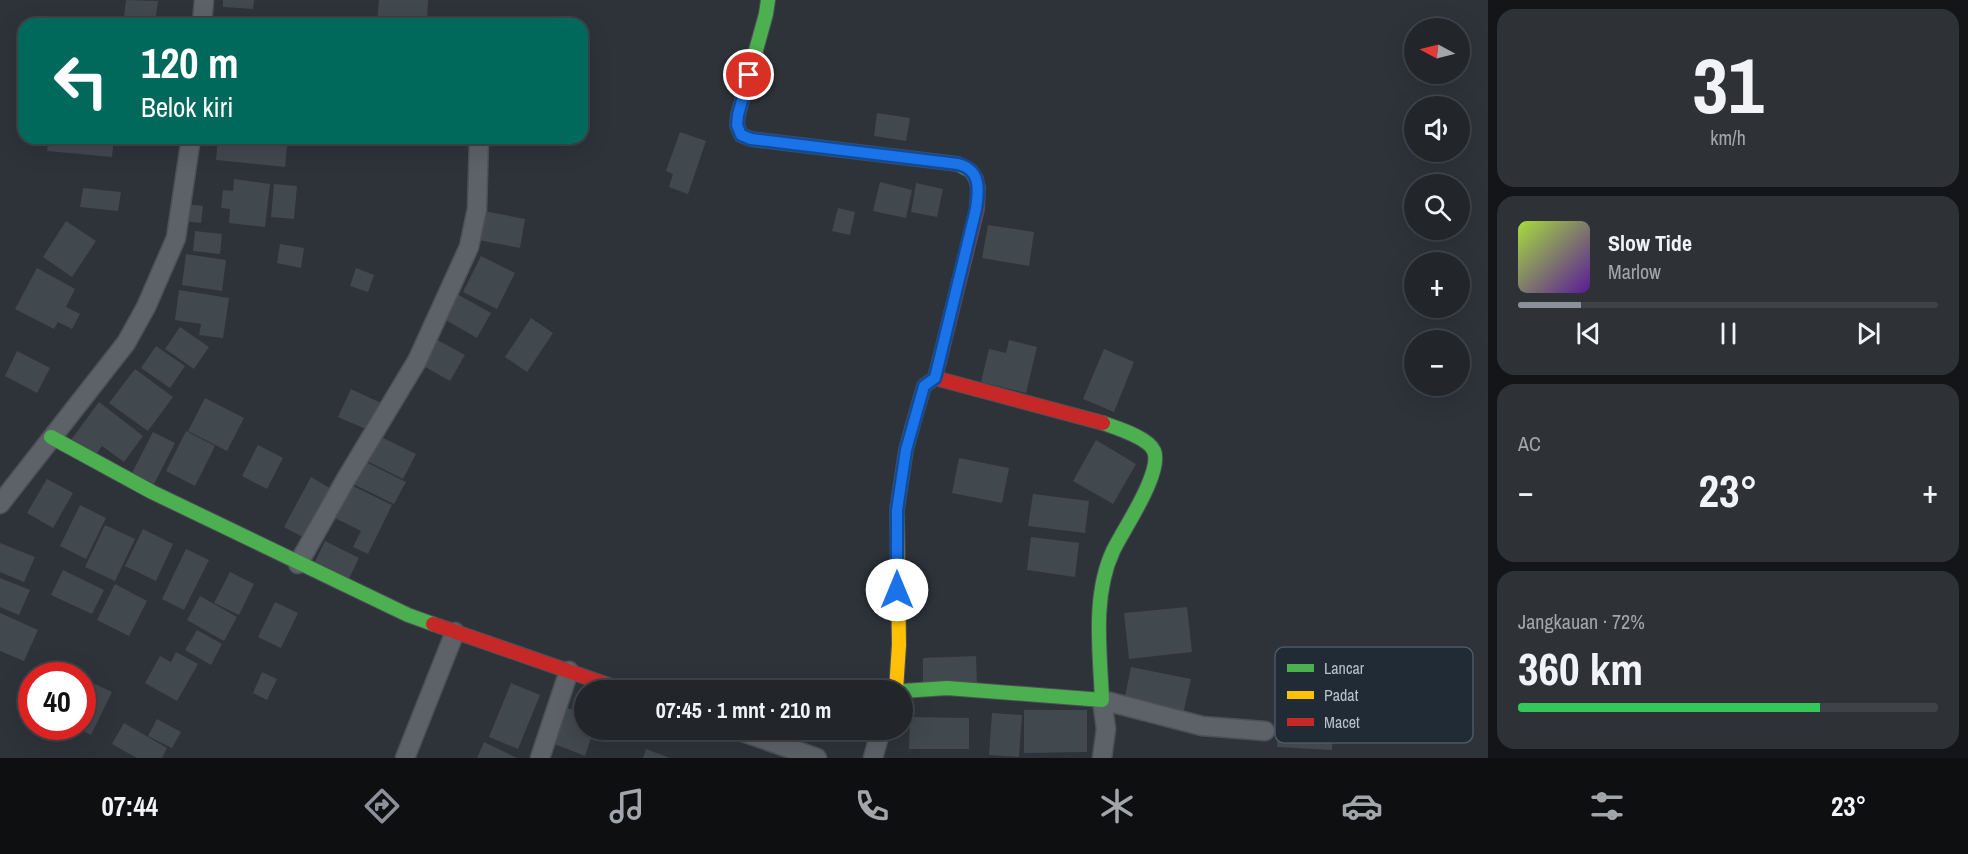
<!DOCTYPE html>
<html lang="id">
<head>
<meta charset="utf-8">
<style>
  :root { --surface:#22262b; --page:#2e3237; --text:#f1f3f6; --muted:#a2a5a9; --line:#3f4347; --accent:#8c9099 }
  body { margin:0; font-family:"Archivo Narrow",sans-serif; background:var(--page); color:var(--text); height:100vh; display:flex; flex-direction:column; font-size:22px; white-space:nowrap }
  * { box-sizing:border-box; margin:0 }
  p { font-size:20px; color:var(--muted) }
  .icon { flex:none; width:33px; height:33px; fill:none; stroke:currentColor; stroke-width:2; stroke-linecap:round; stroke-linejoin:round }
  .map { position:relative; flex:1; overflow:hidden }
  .drawer { display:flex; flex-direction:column; gap:9px; padding:9px; background:#131518; width:480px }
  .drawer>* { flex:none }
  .guide { position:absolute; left:18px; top:18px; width:570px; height:126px; border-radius:18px; box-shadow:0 6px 24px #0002,0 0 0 2px var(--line); background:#00695c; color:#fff; overflow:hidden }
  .needle { width:39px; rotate:277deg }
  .fabs { position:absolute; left:1404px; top:18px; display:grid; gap:12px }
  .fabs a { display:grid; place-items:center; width:66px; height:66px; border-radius:50%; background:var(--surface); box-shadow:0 6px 24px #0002,0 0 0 2px var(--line); font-size:30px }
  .speed { position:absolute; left:18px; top:662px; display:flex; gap:12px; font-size:30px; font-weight:700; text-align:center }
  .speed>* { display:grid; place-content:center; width:78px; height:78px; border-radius:50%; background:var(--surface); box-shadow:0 6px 24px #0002,0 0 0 2px var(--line); line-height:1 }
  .speed .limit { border:9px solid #d22; background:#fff; color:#111 }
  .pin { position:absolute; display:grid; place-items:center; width:51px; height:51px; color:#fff; margin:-26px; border:3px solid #fff; border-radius:50%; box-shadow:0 2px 6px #0007 }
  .me { position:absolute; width:66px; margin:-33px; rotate:0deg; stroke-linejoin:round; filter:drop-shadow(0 0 4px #0008) }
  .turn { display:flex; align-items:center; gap:21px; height:126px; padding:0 24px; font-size:27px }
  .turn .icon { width:78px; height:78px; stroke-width:2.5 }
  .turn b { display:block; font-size:42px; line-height:51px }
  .big { font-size:45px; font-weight:800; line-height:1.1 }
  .drawer .widget { flex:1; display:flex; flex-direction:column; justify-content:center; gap:9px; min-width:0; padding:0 21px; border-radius:18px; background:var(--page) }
  .drawer .dial { align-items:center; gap:0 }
  .dial b { font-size:78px; line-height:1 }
  .song { display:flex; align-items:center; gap:18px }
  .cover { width:72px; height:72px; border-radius:9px; background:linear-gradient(135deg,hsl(80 70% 55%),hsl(270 70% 35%)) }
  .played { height:6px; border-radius:3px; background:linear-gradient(90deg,var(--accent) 15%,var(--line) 15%) }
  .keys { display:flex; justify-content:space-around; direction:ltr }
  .heat { display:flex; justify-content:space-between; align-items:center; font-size:33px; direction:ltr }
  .charge { height:9px; border-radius:4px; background:linear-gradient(90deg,#34c759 72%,var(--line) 0) }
  .trip { position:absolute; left:574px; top:680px; width:339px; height:60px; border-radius:30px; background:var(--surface); box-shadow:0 6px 24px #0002,0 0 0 2px var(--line); font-weight:800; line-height:60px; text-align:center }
  .dock { display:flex; height:96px; justify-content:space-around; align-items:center; background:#0e0f11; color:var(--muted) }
  .dock .icon { width:42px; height:42px }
  .dock .on { color:var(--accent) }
  .dock b { font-size:27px; color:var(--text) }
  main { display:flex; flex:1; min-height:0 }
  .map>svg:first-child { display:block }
  .building { fill:#41484e }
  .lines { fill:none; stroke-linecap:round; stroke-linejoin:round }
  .street-casing { stroke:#4b5156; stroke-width:21 }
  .fast-casing { stroke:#4b5156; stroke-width:16 }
  .slow-casing { stroke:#4b5156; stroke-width:16 }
  .jam-casing { stroke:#4b5156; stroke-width:16 }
  .street { stroke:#5d6268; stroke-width:18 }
  .fast { stroke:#4caf50; stroke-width:14 }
  .slow { stroke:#ffc107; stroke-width:14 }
  .jam { stroke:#c62828; stroke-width:14 }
  .route-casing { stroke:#114b97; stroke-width:15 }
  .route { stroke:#1a73e8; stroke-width:10 }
  .key { fill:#202b35; stroke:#4e5862; stroke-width:1.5 }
  .key-label { font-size:16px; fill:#b8c1ca }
</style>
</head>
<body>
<main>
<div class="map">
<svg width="1488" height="758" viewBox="0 0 1488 758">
  <rect width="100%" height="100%" fill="#2d3339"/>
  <path class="building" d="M 126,0 L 158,1 L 155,24 L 123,24 Z
    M 223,0 L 254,0 L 253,9 L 223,7 Z
    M 379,0 L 428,0 L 427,24 L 377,23 Z
    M 877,113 L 910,118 L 906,141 L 874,136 Z
    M 680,132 L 706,141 L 688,194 L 669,187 L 673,174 L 666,171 Z
    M 49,138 L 114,138 L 112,157 L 47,151 Z
    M 218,138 L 288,138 L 285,167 L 216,160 Z
    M 234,179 L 270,184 L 265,227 L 229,223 L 230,209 L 221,208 L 223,190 L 233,191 Z
    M 880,182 L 912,190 L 906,218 L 873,211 Z
    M 916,183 L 943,189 L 937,217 L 911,212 Z
    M 274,184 L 297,186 L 294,219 L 271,217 Z
    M 83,188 L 121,192 L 118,211 L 80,207 Z
    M 186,204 L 203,206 L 201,223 L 183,221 Z
    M 838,208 L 855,212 L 850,235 L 832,231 Z
    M 484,211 L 525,219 L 520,248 L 478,240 Z
    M 66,221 L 96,241 L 72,277 L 43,257 Z
    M 988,225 L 1034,232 L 1029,266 L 982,258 Z
    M 195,231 L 222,234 L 220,254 L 193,251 Z
    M 280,244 L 304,248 L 301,268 L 277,263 Z
    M 186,254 L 226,260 L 222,291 L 182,285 Z
    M 481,256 L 515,273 L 497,309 L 463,292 Z
    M 37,268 L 75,289 L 66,307 L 80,314 L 72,329 L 58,322 L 54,329 L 15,309 Z
    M 356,268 L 374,275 L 368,292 L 350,286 Z
    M 179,290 L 229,298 L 223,338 L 199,335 L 201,324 L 175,320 Z
    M 457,294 L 491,313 L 477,338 L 444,319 Z
    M 531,318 L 553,333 L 527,372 L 505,357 Z
    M 180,327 L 209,347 L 194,369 L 165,349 Z
    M 434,338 L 465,355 L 450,381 L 420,364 Z
    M 1009,340 L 1037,347 L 1026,393 L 981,382 L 989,349 L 1006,353 Z
    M 156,346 L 185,366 L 170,388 L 141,368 Z
    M 1104,349 L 1134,362 L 1114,412 L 1083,399 Z
    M 17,351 L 50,368 L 37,393 L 5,376 Z
    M 135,369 L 173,397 L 148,431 L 109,403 Z
    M 351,389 L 381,403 L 368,430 L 338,417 Z
    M 205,398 L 244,418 L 227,451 L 188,431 Z
    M 99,402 L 143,436 L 124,462 L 102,446 L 94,457 L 71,440 Z
    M 186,431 L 215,446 L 195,486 L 166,471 Z
    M 153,432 L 175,443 L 154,484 L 132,473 Z
    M 377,435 L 416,454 L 403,479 L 365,460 Z
    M 1096,440 L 1136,464 L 1113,504 L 1073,481 Z
    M 258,445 L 283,458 L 267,489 L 242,476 Z
    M 959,458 L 1009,468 L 1002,503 L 952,493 Z
    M 364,461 L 406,482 L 394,504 L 353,484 Z
    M 311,477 L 335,491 L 308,540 L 284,527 Z
    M 47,479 L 73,493 L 53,528 L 27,513 Z
    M 351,485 L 392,505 L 368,554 L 353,547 L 361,531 L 335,518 Z
    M 1033,494 L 1089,501 L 1085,533 L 1028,526 Z
    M 80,505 L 106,518 L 86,559 L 60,546 Z
    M 105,525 L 135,539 L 115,581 L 85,567 Z
    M 143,529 L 173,544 L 156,581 L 125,566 Z
    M 1031,537 L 1079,543 L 1075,577 L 1027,570 Z
    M 325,541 L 359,558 L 347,583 L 313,566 Z
    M 0,543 L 35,557 L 24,582 L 0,572 Z
    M 186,549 L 209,560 L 184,610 L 162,599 Z
    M 63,570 L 104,590 L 92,614 L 51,595 Z
    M 230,572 L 254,584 L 239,615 L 214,603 Z
    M 0,578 L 30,590 L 19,615 L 0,607 Z
    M 115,584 L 147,601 L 129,636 L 97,620 Z
    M 200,596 L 237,617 L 224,641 L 187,620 Z
    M 275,602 L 298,613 L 281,648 L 258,637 Z
    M 1187,607 L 1192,652 L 1129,659 L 1124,613 Z
    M 0,613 L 38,630 L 24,661 L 0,651 Z
    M 197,630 L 222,644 L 211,665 L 185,650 Z
    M 176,652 L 198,664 L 177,701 L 145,683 L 160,656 L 171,662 Z
    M 976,656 L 977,685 L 923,687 L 923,658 Z
    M 1131,667 L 1191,679 L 1183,714 L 1124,701 Z
    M 262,672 L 277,679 L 267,700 L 253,693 Z
    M 82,678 L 112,692 L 91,735 L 73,726 L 82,726 Z
    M 511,683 L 540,695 L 518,749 L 489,737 Z
    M 565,707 L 585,715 L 585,729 L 594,729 L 585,756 L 552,743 Z
    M 1024,710 L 1087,710 L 1087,752 L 1024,753 Z
    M 992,713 L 1022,715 L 1019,757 L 989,755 Z
    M 1279,716 L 1333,719 L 1332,750 L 1277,747 Z
    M 910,717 L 969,718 L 969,749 L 909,749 Z
    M 157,719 L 181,732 L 172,748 L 148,736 Z
    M 124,723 L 167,748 L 162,758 L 137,758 L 112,744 Z
    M 484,742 L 517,758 L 477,758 Z
    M 646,749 L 670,758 L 643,758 Z"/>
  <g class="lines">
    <defs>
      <path id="street" d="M 202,24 L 204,0
        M 0,504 L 126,343 L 146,307 L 176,238 L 191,138
        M 298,564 L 346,479 L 417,361 L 469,247 L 477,209 L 479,138
        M 734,729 L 817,758
        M 405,758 L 455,632
        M 540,758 L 569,671
        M 873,758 L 881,729
        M 1102,758 L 1106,729 L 1102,700 L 1202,726 L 1265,731"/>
      <path id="fast" d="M 768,0 L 766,14 L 738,115 L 737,125 L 741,135 L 751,139 L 958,164 L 971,171 L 976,179
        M 51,437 L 152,492 L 408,615 L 433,624
        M 903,691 L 947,688 L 1102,700 C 1100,652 1092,596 1113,551 C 1123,530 1163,472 1154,451 C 1148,437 1116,428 1103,423"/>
      <path id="slow" d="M 896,690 L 899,645 L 897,510 L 906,450 L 912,428"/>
      <path id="jam" d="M 935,378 L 977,209 L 978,188 L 976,179
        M 912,428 L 924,386 L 935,378 L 1103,423
        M 433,624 L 623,690"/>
    </defs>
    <use href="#street" class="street-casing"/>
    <use href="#fast" class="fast-casing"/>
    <use href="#slow" class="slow-casing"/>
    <use href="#jam" class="jam-casing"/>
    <use href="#street" class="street"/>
    <use href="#fast" class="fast"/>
    <use href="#slow" class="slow"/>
    <use href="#jam" class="jam"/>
  </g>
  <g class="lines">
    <defs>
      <path id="route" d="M 749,75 L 738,115 L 737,125 L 741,135 L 751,139 L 958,164 C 981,170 979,189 976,209 L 935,378 L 924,386 L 906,450 L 897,510 L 897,590"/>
    </defs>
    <use href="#route" class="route-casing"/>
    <use href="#route" class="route"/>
  </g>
  <rect x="1275" y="647" width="198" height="96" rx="9" class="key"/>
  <rect x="1287" y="664" width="27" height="8" fill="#4caf50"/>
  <rect x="1287" y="691" width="27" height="8" fill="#ffc107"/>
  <rect x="1287" y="718" width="27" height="8" fill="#c62828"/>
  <g class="key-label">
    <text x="1324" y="674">Lancar</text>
    <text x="1324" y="701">Padat</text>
    <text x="1324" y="728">Macet</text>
  </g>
</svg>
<div class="fabs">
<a><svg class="needle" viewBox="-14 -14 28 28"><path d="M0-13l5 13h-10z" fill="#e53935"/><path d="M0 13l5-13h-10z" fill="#a2a5a9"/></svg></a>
<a><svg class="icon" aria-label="sound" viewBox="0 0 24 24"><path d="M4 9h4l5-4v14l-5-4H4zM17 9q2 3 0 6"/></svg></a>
<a><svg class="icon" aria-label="search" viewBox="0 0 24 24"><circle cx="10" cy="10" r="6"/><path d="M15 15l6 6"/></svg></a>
<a>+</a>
<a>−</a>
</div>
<div class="speed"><div class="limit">40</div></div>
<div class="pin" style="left:749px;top:75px;background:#d93025"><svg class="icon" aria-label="arrive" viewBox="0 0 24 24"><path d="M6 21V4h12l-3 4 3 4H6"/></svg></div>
<svg class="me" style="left:897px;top:590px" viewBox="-20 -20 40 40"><circle r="19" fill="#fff"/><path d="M0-13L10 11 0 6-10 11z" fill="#1a73e8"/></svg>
<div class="trip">07:45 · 1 mnt · 210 m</div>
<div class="guide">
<div class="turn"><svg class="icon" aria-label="left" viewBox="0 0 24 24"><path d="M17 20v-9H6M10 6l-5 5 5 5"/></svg><div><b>120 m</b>Belok kiri</div></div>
</div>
</div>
<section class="drawer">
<div class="widget dial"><b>31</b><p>km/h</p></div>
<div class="widget">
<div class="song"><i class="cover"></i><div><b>Slow Tide</b><p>Marlow</p></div></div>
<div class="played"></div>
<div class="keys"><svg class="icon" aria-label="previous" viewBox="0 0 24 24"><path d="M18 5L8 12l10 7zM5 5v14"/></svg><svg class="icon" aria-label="pause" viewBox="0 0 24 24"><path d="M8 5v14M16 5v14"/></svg><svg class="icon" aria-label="next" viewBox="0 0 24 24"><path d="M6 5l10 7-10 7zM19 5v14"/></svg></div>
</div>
<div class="widget"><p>AC</p>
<div class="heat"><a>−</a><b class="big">23°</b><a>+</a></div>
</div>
<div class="widget"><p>Jangkauan · 72%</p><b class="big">360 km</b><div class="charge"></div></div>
</section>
</main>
<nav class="dock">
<b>07:44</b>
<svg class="icon on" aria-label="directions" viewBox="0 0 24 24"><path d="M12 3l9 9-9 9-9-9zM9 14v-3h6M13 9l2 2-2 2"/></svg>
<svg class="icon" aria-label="music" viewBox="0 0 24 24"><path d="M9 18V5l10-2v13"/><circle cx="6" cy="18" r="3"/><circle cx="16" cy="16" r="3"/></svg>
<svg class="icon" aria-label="phone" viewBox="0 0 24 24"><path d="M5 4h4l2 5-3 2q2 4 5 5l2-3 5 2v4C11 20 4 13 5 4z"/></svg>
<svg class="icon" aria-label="climate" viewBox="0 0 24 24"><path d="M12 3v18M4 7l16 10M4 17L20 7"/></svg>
<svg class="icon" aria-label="car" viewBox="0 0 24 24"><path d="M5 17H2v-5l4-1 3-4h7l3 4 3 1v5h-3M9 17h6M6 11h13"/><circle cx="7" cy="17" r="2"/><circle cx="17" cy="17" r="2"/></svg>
<svg class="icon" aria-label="filters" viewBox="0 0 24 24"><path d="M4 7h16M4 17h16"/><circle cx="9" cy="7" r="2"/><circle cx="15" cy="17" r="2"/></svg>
<b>23°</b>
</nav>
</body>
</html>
